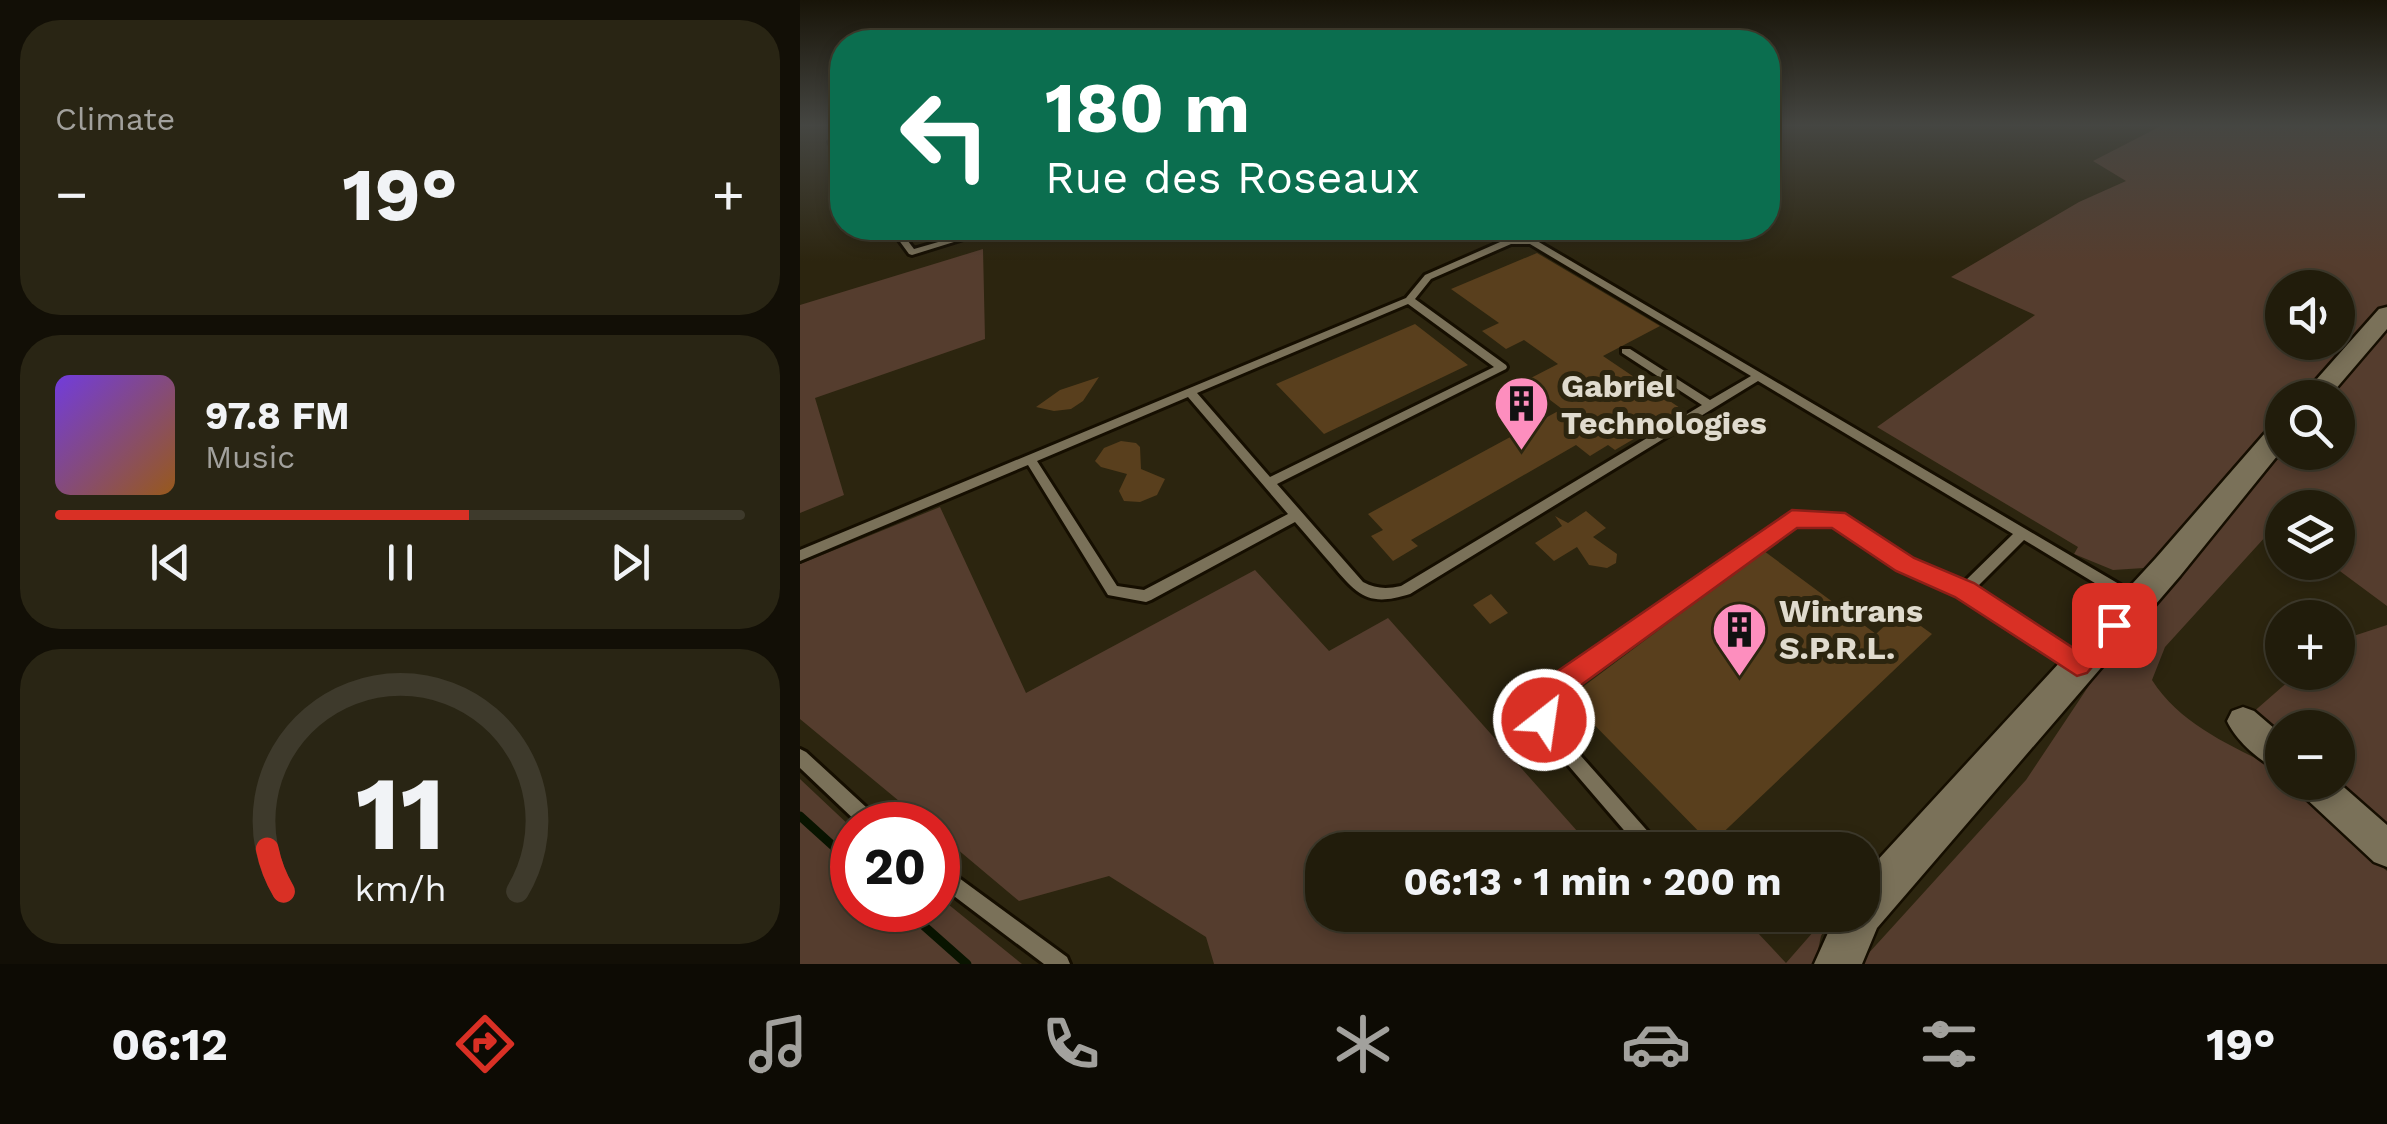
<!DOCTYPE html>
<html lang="en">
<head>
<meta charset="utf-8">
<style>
  :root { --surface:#211c0b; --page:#292514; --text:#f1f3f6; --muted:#a2a19d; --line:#3e3a2c; --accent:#d93025 }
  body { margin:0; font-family:"Work Sans",sans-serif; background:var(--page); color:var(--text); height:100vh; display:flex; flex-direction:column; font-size:38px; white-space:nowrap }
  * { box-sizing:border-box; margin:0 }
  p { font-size:32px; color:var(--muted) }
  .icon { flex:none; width:55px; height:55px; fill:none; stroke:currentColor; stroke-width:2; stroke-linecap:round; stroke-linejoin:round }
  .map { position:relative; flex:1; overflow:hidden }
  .sheet { display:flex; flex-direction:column; gap:20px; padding:20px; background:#120f06; width:800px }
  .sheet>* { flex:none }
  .banner { position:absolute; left:30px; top:30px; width:950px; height:210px; border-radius:40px; box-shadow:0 5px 15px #0003,0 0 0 2px var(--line); background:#0b6e4f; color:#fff; overflow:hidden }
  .buttons { position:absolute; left:1465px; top:270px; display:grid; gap:20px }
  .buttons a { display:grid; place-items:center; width:90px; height:90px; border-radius:50%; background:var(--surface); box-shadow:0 5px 15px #0003,0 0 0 2px var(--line); font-size:50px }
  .speed { position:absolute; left:30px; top:802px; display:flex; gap:20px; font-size:50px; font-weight:700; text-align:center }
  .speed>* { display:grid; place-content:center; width:130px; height:130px; border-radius:50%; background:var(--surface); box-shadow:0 5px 15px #0003,0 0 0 2px var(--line); line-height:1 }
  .speed .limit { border:15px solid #d22; background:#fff; color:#111 }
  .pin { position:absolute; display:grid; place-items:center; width:85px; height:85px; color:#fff; margin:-42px; border-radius:20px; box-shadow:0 5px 15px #0006 }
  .me { position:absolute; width:110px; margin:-55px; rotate:30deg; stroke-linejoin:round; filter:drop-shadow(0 0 8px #0008) }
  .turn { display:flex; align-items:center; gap:35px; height:210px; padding:0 50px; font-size:45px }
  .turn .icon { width:130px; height:130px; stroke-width:2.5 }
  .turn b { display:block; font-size:70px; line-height:85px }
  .big { font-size:75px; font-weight:700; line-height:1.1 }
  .sheet .card { flex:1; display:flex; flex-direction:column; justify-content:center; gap:15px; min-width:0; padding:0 35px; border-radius:40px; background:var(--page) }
  .sheet .dial { align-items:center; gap:0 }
  .dial svg { height:260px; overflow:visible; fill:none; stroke:var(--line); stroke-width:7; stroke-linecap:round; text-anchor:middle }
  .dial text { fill:var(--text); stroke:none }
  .song { display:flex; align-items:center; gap:30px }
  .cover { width:120px; height:120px; border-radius:15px; background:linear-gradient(135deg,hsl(260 70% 55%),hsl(30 70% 35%)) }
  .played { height:10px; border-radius:5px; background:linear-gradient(90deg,var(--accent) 60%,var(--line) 60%) }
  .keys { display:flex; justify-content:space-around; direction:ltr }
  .heat { display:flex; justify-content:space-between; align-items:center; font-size:55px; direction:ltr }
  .trip { position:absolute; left:505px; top:832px; width:575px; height:100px; border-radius:40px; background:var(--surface); box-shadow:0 5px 15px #0003,0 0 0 2px var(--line); font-weight:700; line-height:100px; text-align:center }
  .dock { display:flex; height:160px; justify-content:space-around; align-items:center; background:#0d0b04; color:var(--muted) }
  .dock .icon { width:70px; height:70px }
  .dock .on { color:var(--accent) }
  .dock b { font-size:45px; color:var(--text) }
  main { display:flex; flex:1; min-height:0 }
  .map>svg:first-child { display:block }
  .green { fill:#553d2e; fill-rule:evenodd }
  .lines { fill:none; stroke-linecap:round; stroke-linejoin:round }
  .stream { stroke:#091400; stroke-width:9 }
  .building { fill:#593f1d }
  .service-casing { stroke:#150e00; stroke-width:6 }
  .minor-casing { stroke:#150e00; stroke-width:5 }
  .tertiary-casing { stroke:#150e00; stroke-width:5 }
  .service { fill:#7a7159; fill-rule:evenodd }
  .minor { fill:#7a7159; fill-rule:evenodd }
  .tertiary { fill:#7a7159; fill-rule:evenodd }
  .route { fill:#d93025; stroke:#8d1f18; stroke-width:2.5 }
  .labels { text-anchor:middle; stroke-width:10; stroke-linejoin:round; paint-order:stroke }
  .poi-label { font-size:32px; font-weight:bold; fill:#e0dbce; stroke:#2c250f; text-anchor:start }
</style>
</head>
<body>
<main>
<section class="sheet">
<div class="card"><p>Climate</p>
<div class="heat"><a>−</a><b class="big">19°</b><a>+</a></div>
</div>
<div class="card">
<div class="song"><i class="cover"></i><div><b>97.8 FM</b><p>Music</p></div></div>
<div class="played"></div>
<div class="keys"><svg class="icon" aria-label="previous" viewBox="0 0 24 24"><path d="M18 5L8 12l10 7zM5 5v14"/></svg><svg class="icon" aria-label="pause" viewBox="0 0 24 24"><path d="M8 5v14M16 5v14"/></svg><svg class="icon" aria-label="next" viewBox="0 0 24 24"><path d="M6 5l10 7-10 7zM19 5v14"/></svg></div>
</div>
<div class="card dial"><svg viewBox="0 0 100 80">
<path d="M14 69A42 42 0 1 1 86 69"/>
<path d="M14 69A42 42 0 0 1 9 56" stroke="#d93025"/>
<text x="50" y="56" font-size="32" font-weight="700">11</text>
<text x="50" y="72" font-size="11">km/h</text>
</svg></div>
</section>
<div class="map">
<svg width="1587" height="964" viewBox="0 0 1587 964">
  <rect width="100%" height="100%" fill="#2c250f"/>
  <path class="green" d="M 1361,126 L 1587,126 L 1587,314 L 1572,331 L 1548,344 L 1501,397 L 1482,398 L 1482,418 L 1386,527 L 1344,568 L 1313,570 L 1274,554 L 1278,547 L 1077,427 L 1235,315 L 1151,277 L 1279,202 L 1326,181 L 1293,161 ZM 1482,288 L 1538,288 L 1538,342 L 1482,342 Z
    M 183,249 L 185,339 L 15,398 L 44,495 L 0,513 L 0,305 Z
    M 1587,331 L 1587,606 L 1529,563 L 1538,562 L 1538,508 L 1482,508 L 1482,527 L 1477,524 L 1365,647 L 1352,680 C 1380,724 1428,744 1473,767 L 1482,776 L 1482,782 L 1490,783 L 1587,871 L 1587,964 L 1064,964 L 1067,955 L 1226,780 L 1296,675 L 1483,453 L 1538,452 L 1538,398 L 1530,397 Z
    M 140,507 L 226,693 L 455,570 L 529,651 L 588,618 L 794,850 L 522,850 L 522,915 L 852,915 L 865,929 L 881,915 L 941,915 L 986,963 L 1028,915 L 1033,915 L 1021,936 L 1015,964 L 414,964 L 406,937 L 309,876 L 219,901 L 138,833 L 138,825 L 128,825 L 0,719 L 0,564 Z
    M 1587,625 L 1587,835 L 1538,782 L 1538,728 L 1482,728 L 1482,742 L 1451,714 L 1498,673 L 1538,672 L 1538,641 Z
    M 0,779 L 52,828 L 52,910 L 138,910 L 138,896 L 222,964 L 0,964 Z"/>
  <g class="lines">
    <path class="stream" d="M 0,816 L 52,863
      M 106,910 L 167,964"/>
  </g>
  <path class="building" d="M 737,253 L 860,326 L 803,356 L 883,410 L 815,450 L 808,445 L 790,456 L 776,445 L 611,540 L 618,546 L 593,561 L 571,536 L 583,530 L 568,514 L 762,409 L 725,381 L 758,364 L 724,340 L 706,349 L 682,331 L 699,323 L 651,289 Z
    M 615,324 L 668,365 L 524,434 L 476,384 Z
    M 299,377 L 283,401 L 271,409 L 254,411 L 236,407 L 260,390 Z
    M 321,441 L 336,443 L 340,447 L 341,469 L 365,479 L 357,495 L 340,502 L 324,501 L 319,491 L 327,474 L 301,467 L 295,461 L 304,448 Z
    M 786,511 L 806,528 L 793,537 L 817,554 L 816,563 L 807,568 L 789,565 L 777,547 L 754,561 L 735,543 L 762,526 L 755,516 L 768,523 Z
    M 964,551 L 1076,634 L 1100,611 L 1132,634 L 911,844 L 768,698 Z
    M 691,594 L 708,613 L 690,624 L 673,605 Z"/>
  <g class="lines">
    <defs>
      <path id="service" d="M 42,138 L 42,142 L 38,143 L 42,150 L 42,157 L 39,157 L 29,142 Z
        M 90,228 L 98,228 L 114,249 L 187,228 L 199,228 L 112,255 L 109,254 Z
        M 732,238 L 1341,597 L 1343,601 L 1341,605 L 1336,607 L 1331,605 L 1224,540 L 1175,589 L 1282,660 L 1285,665 L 1282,670 L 1277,671 L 1160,594 L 1100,569 L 1034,524 L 995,524 L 762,692 L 752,708 L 757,729 L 859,844 L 862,850 L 841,850 L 744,737 L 736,707 L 750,682 L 992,514 L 1042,516 L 1110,561 L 1163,583 L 1213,534 L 958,381 L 610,594 C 569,607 558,596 533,566 C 520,551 508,537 495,522 L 351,600 L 346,602 L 308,595 L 228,465 L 0,561 L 0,550 L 606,298 L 625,275 L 707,239 ZM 711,244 L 730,244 L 951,376 L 910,400 L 830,349 L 822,349 L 822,353 L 902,405 L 601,586 C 587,589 576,589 563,582 L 477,484 L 706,369 L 707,367 L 706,365 L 615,299 L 631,279 ZM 608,304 L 694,367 L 470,477 L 397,393 ZM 388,397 L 488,514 L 344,590 L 317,586 L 237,461 Z
        M 0,749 L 6,752 L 79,819 L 82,825 L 60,825 L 0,768 Z
        M 138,864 L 144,867 L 267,957 L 270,964 L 244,964 L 138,884 Z"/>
      <path id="minor" d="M 1443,707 L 1454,711 L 1482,735 L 1482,771 C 1462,764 1436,741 1427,721 L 1432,711 Z
        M 1495,782 L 1538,782 L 1587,825 L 1587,867 L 1574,862 L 1500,793 Z"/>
      <path id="tertiary" d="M 1587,307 L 1587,329 L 1528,398 L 1500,398 L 1579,309 Z
        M 1482,423 L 1482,450 L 1380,576 L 1077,928 L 1062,964 L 1014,964 L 1036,915 L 1062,915 L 1062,877 L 1356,558 L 1472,425 Z"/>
    </defs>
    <use href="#service" class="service-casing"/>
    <use href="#minor" class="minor-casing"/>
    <use href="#tertiary" class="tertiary-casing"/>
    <use href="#service" class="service"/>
    <use href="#minor" class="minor"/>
    <use href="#tertiary" class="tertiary"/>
  </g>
  <linearGradient id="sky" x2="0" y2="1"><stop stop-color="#181408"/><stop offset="0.48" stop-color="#454642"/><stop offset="1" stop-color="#454642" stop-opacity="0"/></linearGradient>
  <rect width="1587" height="261" fill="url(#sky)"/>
  <path class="route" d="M 992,510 L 1045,513 L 1114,558 L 1174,583 L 1275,649 C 1288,634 1302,610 1323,617 L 1327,625 L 1287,673 L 1277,676 L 1155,597 L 1096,571 L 1032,528 L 997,528 L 766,696 L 755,729 L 744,733 L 734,729 L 730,707 L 746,679 Z"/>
  <defs>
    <symbol id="building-pin" viewBox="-11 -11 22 30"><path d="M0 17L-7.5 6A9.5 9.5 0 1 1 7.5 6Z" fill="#fd8ebe" stroke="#2c250f"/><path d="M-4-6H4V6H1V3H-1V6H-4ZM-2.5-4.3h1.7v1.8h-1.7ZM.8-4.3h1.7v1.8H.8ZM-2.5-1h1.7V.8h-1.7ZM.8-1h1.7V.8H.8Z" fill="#111"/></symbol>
  </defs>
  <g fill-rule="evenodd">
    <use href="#building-pin" x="690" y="372" width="63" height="86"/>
    <use href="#building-pin" x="908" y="598" width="63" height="86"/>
  </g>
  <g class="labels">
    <g class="poi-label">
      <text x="761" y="397">Gabriel<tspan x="761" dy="37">Technologies</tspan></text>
      <text x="979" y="622">Wintrans<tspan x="979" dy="37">S.P.R.L.</tspan></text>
    </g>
  </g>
</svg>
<div class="buttons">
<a><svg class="icon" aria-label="sound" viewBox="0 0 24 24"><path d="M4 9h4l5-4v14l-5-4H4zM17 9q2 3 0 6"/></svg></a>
<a><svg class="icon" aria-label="search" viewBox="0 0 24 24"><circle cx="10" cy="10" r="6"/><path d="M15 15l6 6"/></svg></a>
<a><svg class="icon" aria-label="layers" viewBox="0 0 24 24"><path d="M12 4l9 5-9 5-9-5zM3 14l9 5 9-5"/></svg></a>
<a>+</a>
<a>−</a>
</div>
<div class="speed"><div class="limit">20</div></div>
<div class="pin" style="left:1314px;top:625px;background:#d93025"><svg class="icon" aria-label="arrive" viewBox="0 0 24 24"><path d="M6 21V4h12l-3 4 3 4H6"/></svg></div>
<svg class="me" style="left:744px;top:720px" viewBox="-20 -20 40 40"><circle r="17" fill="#d93025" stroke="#fff" stroke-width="3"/><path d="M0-11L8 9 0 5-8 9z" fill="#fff"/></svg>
<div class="trip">06:13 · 1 min · 200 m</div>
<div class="banner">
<div class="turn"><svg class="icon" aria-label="left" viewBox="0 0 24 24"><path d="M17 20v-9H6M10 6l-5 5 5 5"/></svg><div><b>180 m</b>Rue des Roseaux</div></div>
</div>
</div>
</main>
<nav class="dock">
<b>06:12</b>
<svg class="icon on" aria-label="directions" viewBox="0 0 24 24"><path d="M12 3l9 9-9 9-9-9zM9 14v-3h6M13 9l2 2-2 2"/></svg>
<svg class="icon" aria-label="music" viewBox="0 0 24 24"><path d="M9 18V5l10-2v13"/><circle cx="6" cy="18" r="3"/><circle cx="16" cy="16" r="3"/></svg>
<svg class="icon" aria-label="phone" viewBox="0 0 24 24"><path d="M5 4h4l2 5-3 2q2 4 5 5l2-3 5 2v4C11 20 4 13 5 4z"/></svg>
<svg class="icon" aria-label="climate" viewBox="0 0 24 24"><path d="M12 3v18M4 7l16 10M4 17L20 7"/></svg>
<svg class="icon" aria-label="car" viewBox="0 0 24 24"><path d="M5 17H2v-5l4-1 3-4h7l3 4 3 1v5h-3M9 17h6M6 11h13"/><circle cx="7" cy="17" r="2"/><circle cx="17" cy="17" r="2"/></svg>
<svg class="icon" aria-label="filters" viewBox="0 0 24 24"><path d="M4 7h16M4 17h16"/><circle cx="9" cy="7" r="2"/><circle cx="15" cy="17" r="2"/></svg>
<b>19°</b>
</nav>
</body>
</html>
